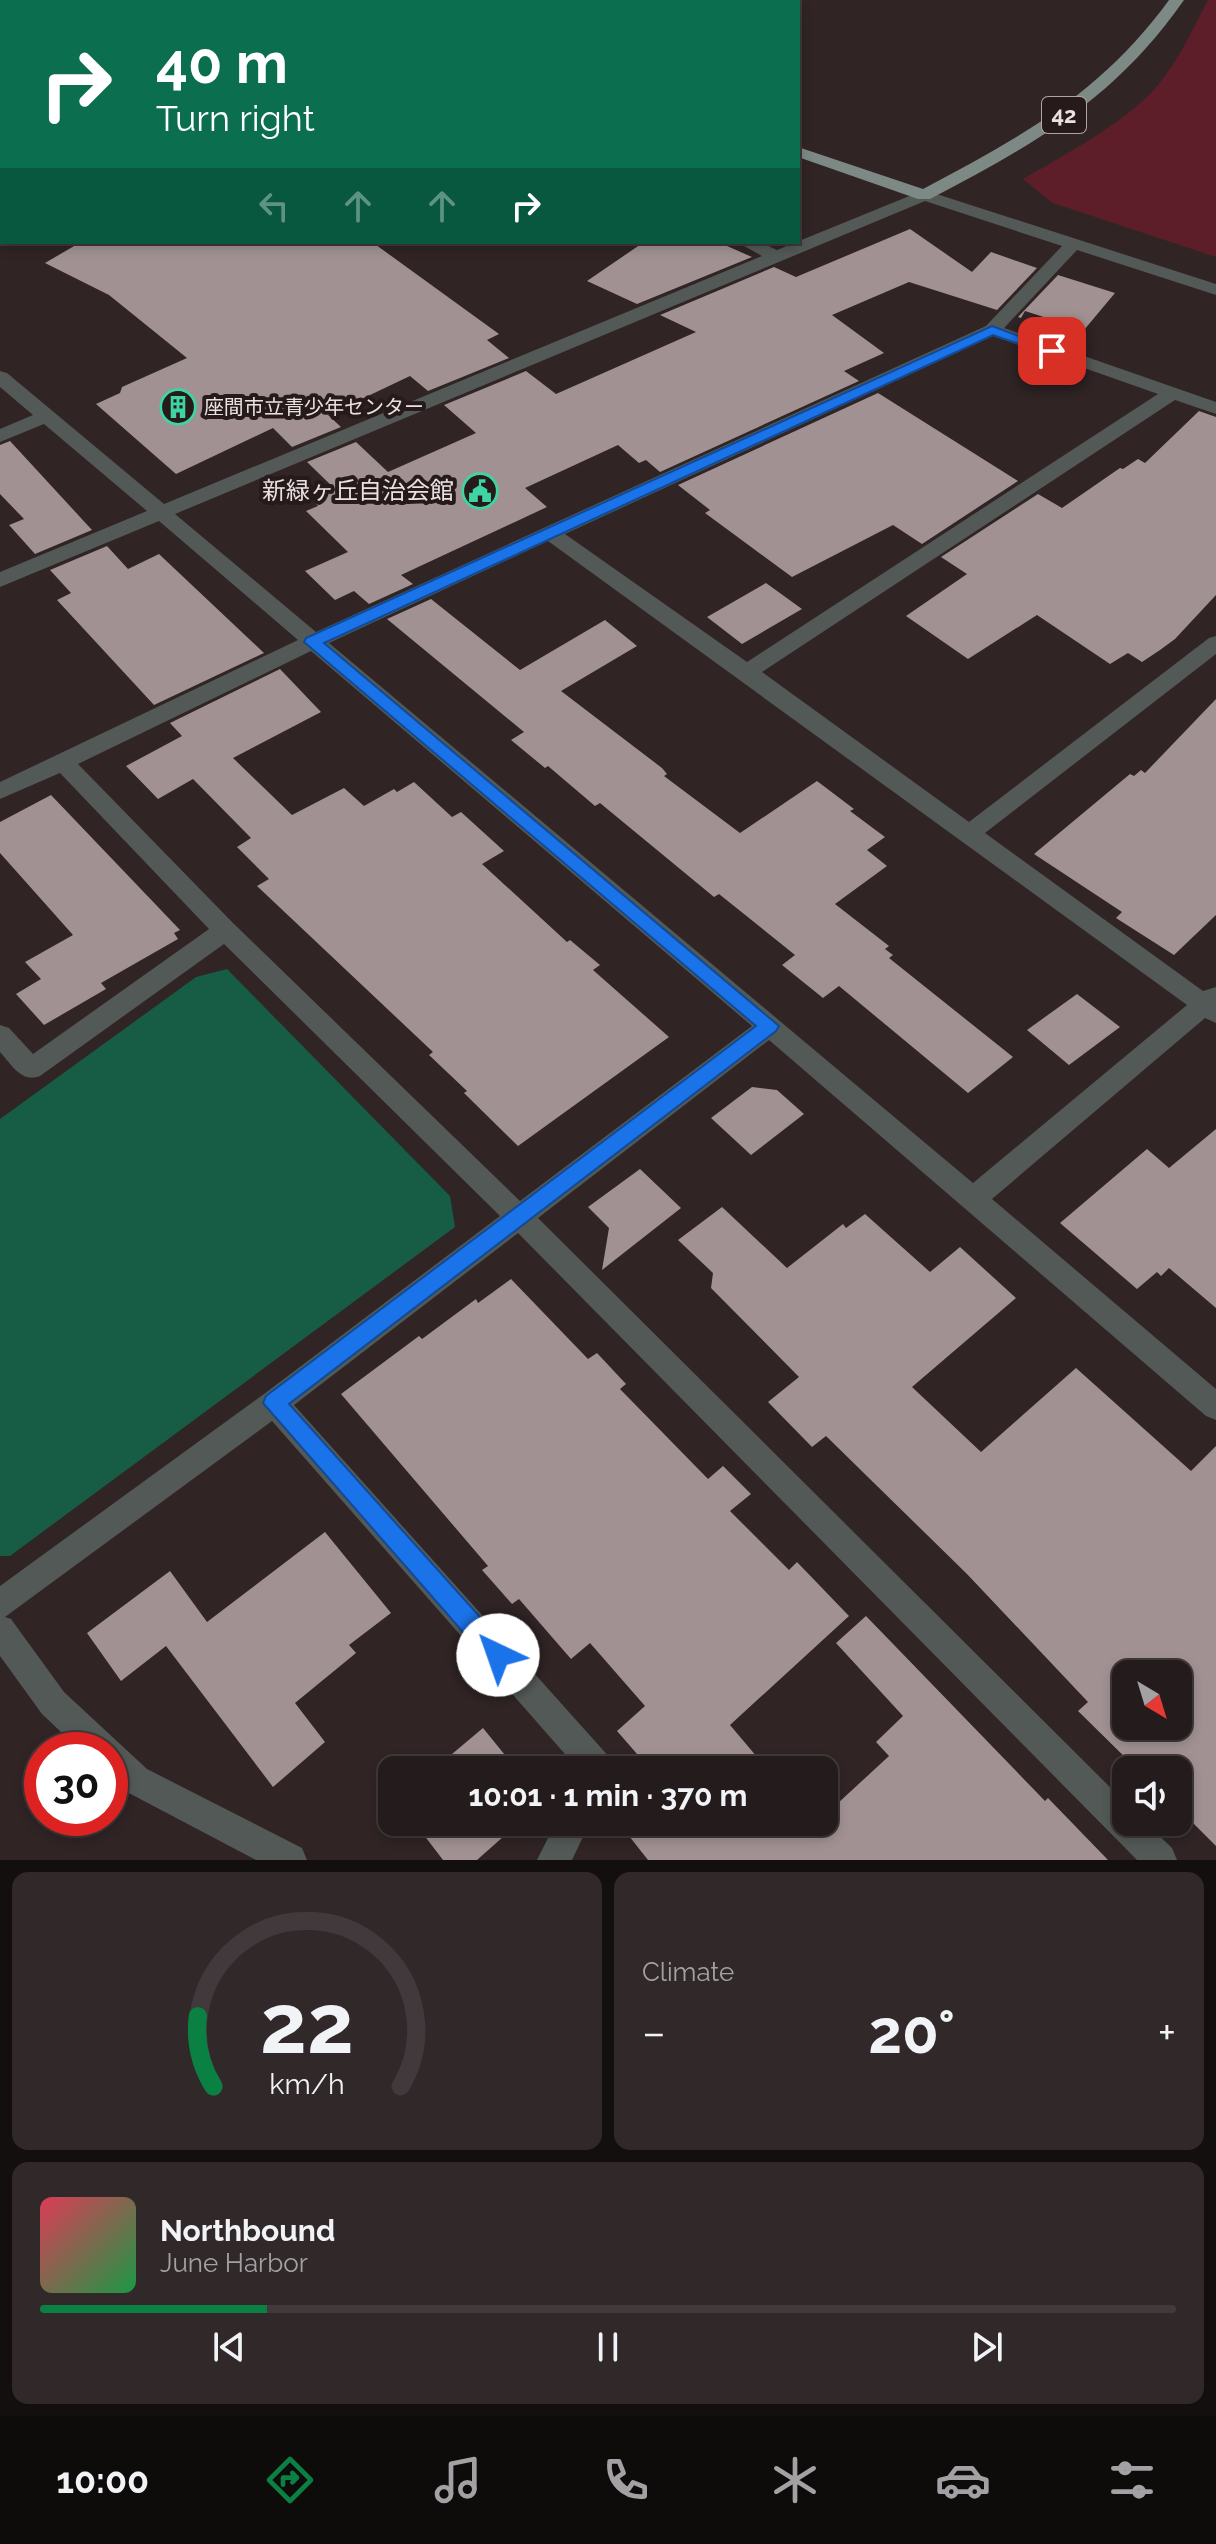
<!DOCTYPE html>
<html lang="en">
<head>
<meta charset="utf-8">
<style>
  :root { --surface:#241b1c; --page:#302829; --text:#f1f3f6; --muted:#a3a1a3; --line:#41393b; --accent:#0b8043 }
  body { margin:0; font-family:Raleway,"Noto Sans JP",sans-serif; background:var(--page); color:var(--text); height:100vh; display:flex; flex-direction:column; font-size:30px; white-space:nowrap }
  * { box-sizing:border-box; margin:0 }
  p { font-size:26px; color:var(--muted) }
  .icon { flex:none; width:44px; height:44px; fill:none; stroke:currentColor; stroke-width:2; stroke-linecap:round; stroke-linejoin:round }
  .map { position:relative; height:1860px; overflow:hidden }
  .side { display:flex; flex-direction:column; gap:12px; padding:12px; background:#140f0f; flex:1 }
  .side>* { flex:none }
  .hud { position:absolute; left:0px; top:0px; width:800px; height:244px; box-shadow:0 4px 12px #0003,0 0 0 2px var(--line); background:#0b6e4f; color:#fff; overflow:hidden }
  .needle { width:52px; rotate:142deg }
  .tools { position:absolute; left:1112px; top:1660px; display:grid; gap:16px }
  .tools a { display:grid; place-items:center; width:80px; height:80px; border-radius:16px; background:var(--surface); box-shadow:0 4px 12px #0003,0 0 0 2px var(--line); font-size:40px }
  .speed { position:absolute; left:24px; top:1732px; display:flex; gap:16px; font-size:40px; font-weight:700; text-align:center }
  .speed>* { display:grid; place-content:center; width:104px; height:104px; border-radius:50%; background:var(--surface); box-shadow:0 4px 12px #0003,0 0 0 2px var(--line); line-height:1 }
  .speed .limit { border:12px solid #d22; background:#fff; color:#111 }
  .pin { position:absolute; display:grid; place-items:center; width:68px; height:68px; color:#fff; margin:-34px; border-radius:16px; box-shadow:0 4px 12px #0006 }
  .me { position:absolute; width:88px; margin:-44px; rotate:318deg; stroke-linejoin:round; filter:drop-shadow(0 0 6px #0008) }
  .turn { display:flex; align-items:center; gap:28px; height:168px; padding:0 24px; font-size:36px }
  .turn .icon { width:104px; height:104px; stroke-width:2.5 }
  .turn b { display:block; font-size:56px; line-height:68px }
  .lanes { display:flex; align-items:center; height:76px; padding:0 24px; background:#0003; justify-content:center; gap:40px; direction:ltr }
  .lanes .off { opacity:.35 }
  .big { font-size:60px; font-weight:700; line-height:1.1 }
  .side .tile { flex:1; display:flex; flex-direction:column; justify-content:center; gap:12px; min-width:0; padding:0 28px; border-radius:16px; background:var(--page) }
  .side .dial { align-items:center; gap:0 }
  .dial svg { height:208px; overflow:visible; fill:none; stroke:var(--line); stroke-width:7; stroke-linecap:round; text-anchor:middle }
  .dial text { fill:var(--text); stroke:none }
  .song { display:flex; align-items:center; gap:24px }
  .cover { width:96px; height:96px; border-radius:12px; background:linear-gradient(135deg,hsl(350 70% 55%),hsl(140 70% 35%)) }
  .played { height:8px; border-radius:4px; background:linear-gradient(90deg,var(--accent) 20%,var(--line) 20%) }
  .keys { display:flex; justify-content:space-around; direction:ltr }
  .heat { display:flex; justify-content:space-between; align-items:center; font-size:44px; direction:ltr }
  .side .tiles { flex:1; display:grid; gap:12px; grid-template-columns:1fr 1fr }
  .tile:last-child { grid-column:span 2 }
  .trip { position:absolute; left:378px; top:1756px; width:460px; height:80px; border-radius:16px; background:var(--surface); box-shadow:0 4px 12px #0003,0 0 0 2px var(--line); font-weight:700; line-height:80px; text-align:center }
  .menu { display:flex; height:128px; justify-content:space-around; align-items:center; background:#0e0b0b; color:var(--muted) }
  .menu .icon { width:56px; height:56px }
  .menu .on { color:var(--accent) }
  .menu b { font-size:36px; color:var(--text) }
  .map>svg:first-child { display:block }
  .green { fill:#5d1e2a }
  .water { fill:#175c45 }
  .building { fill:#a19192; fill-rule:evenodd }
  .lines { fill:none; stroke-linecap:round; stroke-linejoin:round }
  .minor { fill:#535956; fill-rule:evenodd }
  .major { fill:#7d8984; fill-rule:evenodd }
  .route { fill:#1a73e8; stroke:#114b97; stroke-width:2 }
  .labels { text-anchor:middle; stroke-width:8; stroke-linejoin:round; paint-order:stroke }
  .far-poi-label { font-size:20px; fill:#eae1e2; stroke:#261a1b; text-anchor:start }
  .shield { fill:#261a1b; stroke:#afa5a6; stroke-width:2 }
  .shield-label { font-size:22px; font-weight:bold; fill:#eae1e2 }
  .poi-label { font-size:24px; fill:#eae1e2; stroke:#261a1b; text-anchor:end }
</style>
</head>
<body>
<div class="map">
<svg width="1216" height="1860" viewBox="0 0 1216 1860">
  <rect width="100%" height="100%" fill="#302425"/>
  <path class="green" d="M 1208,0 L 1216,0 L 1216,257 L 1053,203 L 1023,179 C 1064,155 1110,131 1146,98 C 1173,72 1191,33 1208,0 Z"/>
  <path class="water" d="M 227,969 L 450,1196 L 455,1227 L 10,1556 L 0,1556 L 0,1119 L 196,977 Z"/>
  <path class="building" d="M 910,229 L 972,272 L 991,252 L 1037,268 L 997,310 L 909,282 L 832,315 L 884,353 L 844,371 L 859,381 L 660,472 L 646,460 L 639,463 L 618,445 L 525,488 L 547,507 L 401,575 L 413,584 L 369,604 L 354,591 L 335,600 L 305,571 L 348,552 L 306,511 L 318,506 L 313,500 L 336,490 L 307,462 L 356,442 L 388,472 L 476,433 L 444,405 L 526,371 L 556,394 L 696,332 L 660,315 L 774,267 L 796,277 Z
    M 81,242 L 372,242 L 499,334 L 487,340 L 509,358 L 428,391 L 410,376 L 328,415 L 341,427 L 292,447 L 273,428 L 176,474 L 96,404 L 120,393 L 122,387 L 187,358 L 109,295 L 45,263 Z
    M 644,242 L 718,242 L 752,257 L 637,304 L 587,281 Z
    M 1058,275 L 1115,293 L 1084,330 L 1025,311 L 1021,318 L 1018,317 Z
    M 878,393 L 1018,481 L 922,544 L 893,525 L 792,577 L 705,513 L 710,510 L 678,485 Z
    M 1199,411 L 1216,417 L 1216,595 L 1175,639 L 1160,650 L 1142,662 L 1128,653 L 1110,664 L 1037,615 L 968,659 L 906,616 L 967,574 L 941,557 L 1038,494 L 1062,508 L 1120,468 L 1123,469 L 1138,459 L 1145,463 Z
    M 10,441 L 92,530 L 35,554 L 9,525 L 24,519 L 0,494 L 0,445 Z
    M 107,546 L 128,569 L 159,554 L 264,653 L 154,705 L 57,600 L 71,593 L 50,570 Z
    M 766,583 L 802,609 L 742,644 L 707,617 Z
    M 431,599 L 520,670 L 605,620 L 637,646 L 561,691 L 662,768 L 667,774 L 664,776 L 740,833 L 817,781 L 854,809 L 850,811 L 885,837 L 867,850 L 887,866 L 835,904 L 889,946 L 885,949 L 893,955 L 889,958 L 1013,1057 L 968,1093 L 839,986 L 823,998 L 782,965 L 795,955 L 719,894 L 714,897 L 600,803 L 595,806 L 548,766 L 545,768 L 511,740 L 524,732 L 387,619 Z
    M 280,669 L 321,712 L 233,758 L 292,815 L 344,788 L 364,806 L 394,789 L 397,792 L 414,782 L 452,817 L 461,812 L 504,851 L 482,864 L 567,942 L 570,940 L 600,965 L 593,970 L 669,1037 L 518,1146 L 464,1093 L 467,1091 L 429,1055 L 433,1052 L 257,886 L 269,879 L 237,847 L 251,838 L 193,779 L 158,799 L 126,766 L 182,736 L 170,723 Z
    M 1216,699 L 1216,915 L 1174,955 L 1116,918 L 1122,912 L 1034,854 L 1130,774 L 1134,776 L 1141,770 L 1145,773 Z
    M 51,795 L 180,930 L 174,933 L 178,939 L 101,983 L 106,989 L 44,1025 L 16,994 L 41,979 L 25,962 L 73,935 L 0,853 L 0,822 Z
    M 1077,994 L 1120,1027 L 1069,1065 L 1027,1030 Z
    M 752,1087 L 777,1090 L 804,1114 L 751,1155 L 711,1118 Z
    M 1216,1129 L 1216,1308 L 1169,1268 L 1161,1276 L 1157,1272 L 1137,1289 L 1060,1223 L 1147,1149 L 1169,1168 Z
    M 640,1169 L 681,1208 L 602,1270 L 609,1228 L 588,1207 Z
    M 722,1207 L 787,1268 L 843,1224 L 846,1228 L 865,1214 L 930,1272 L 960,1247 L 1016,1298 L 912,1387 L 981,1452 L 1076,1368 L 1191,1471 L 1216,1446 L 1216,1846 L 1178,1808 L 1178,1770 L 1138,1770 L 1078,1711 L 1088,1702 L 967,1574 L 826,1436 L 812,1447 L 768,1402 L 799,1377 L 711,1288 L 713,1273 L 678,1240 ZM 1126,1674 L 1178,1674 L 1178,1726 L 1126,1726 Z
    M 511,1279 L 588,1359 L 597,1353 L 626,1384 L 620,1389 L 708,1479 L 723,1466 L 751,1494 L 730,1511 L 789,1570 L 797,1562 L 849,1616 L 730,1725 L 768,1770 L 651,1770 L 617,1731 L 645,1706 L 590,1643 L 571,1659 L 519,1599 L 512,1604 L 482,1570 L 488,1566 L 341,1394 L 419,1336 L 422,1339 L 476,1299 L 478,1303 Z
    M 325,1532 L 391,1613 L 349,1645 L 356,1653 L 295,1703 L 325,1742 L 273,1787 L 166,1646 L 121,1681 L 87,1633 L 170,1571 L 207,1622 Z
    M 866,1616 L 1045,1801 L 1048,1798 L 1108,1860 L 648,1860 L 618,1822 L 813,1822 L 815,1825 L 824,1822 L 824,1816 L 889,1756 L 876,1742 L 903,1716 L 836,1643 Z
    M 483,1728 L 517,1770 L 433,1770 Z
    M 414,1822 L 520,1822 L 477,1860 L 443,1860 Z"/>
  <g class="lines">
    <path class="minor" d="M 2,30 L 2,40 L 0,41 L 0,31 Z
      M 924,190 L 1216,284 L 1216,295 L 1077,250 L 1004,328 L 1216,402 L 1216,414 L 1175,400 L 762,672 L 969,822 L 1209,638 L 1216,636 L 1216,654 L 985,833 L 1203,991 L 1216,987 L 1216,1023 L 1205,1018 L 992,1199 L 1216,1389 L 1216,1420 L 1206,1416 L 769,1040 L 538,1218 L 1126,1803 L 1126,1822 L 1145,1822 L 1172,1848 L 1177,1860 L 1137,1860 L 518,1233 L 294,1405 L 611,1759 L 616,1770 L 579,1770 L 272,1421 L 5,1617 L 11,1619 L 64,1692 L 147,1769 L 302,1848 L 307,1860 L 256,1860 L 125,1791 L 110,1777 L 110,1750 L 80,1750 L 42,1714 L 0,1656 L 0,1586 L 264,1394 L 500,1216 L 224,944 L 40,1076 C 21,1083 12,1065 0,1052 L 0,1025 L 9,1028 L 33,1054 L 209,929 L 60,773 L 0,799 L 0,782 L 298,640 L 159,521 L 0,587 L 0,572 L 147,511 L 44,424 L 0,442 L 0,429 L 33,415 L 0,387 L 0,371 L 7,373 L 164,504 L 762,256 L 737,242 L 760,242 L 777,250 ZM 925,201 L 1062,246 L 986,326 L 316,632 L 175,514 ZM 993,336 L 1158,394 L 747,662 L 565,534 ZM 548,541 L 1187,1005 L 973,1183 L 329,643 ZM 311,651 L 752,1026 L 520,1201 L 233,923 L 78,764 Z
      M 556,1822 L 590,1822 L 572,1860 L 537,1860 Z"/>
    <path class="major" d="M 309,0 L 329,0 L 330,2 L 310,2 Z
      M 1169,0 L 1184,0 C 1115,99 1035,144 930,199 L 918,199 L 798,157 L 798,147 L 923,189 C 1021,138 1103,91 1169,0 Z"/>
  </g>
  <path class="route" d="M 992,326 L 1059,351 L 1052,355 L 993,335 L 324,643 L 779,1026 L 776,1031 L 289,1404 L 506,1646 L 510,1655 L 506,1663 L 498,1666 L 490,1663 L 263,1403 L 266,1396 L 756,1026 L 304,642 L 306,638 Z"/>
  <defs>
    <symbol id="building-ring" viewBox="-11 -11 22 22"><circle r="9.5" fill="#261a1b" stroke="#3ed4a3" stroke-width="1.5"/><path d="M-4-6H4V6H1V3H-1V6H-4ZM-2.5-4.3h1.7v1.8h-1.7ZM.8-4.3h1.7v1.8H.8ZM-2.5-1h1.7V.8h-1.7ZM.8-1h1.7V.8H.8Z" fill="#3ed4a3"/></symbol>
    <symbol id="civic-ring" viewBox="-11 -11 22 22"><circle r="9.5" fill="#261a1b" stroke="#3ed4a3" stroke-width="1.5"/><path d="M-.6-6.5H3V-4.5H.6V-3L4-1V1h2V6H-6V1h2V-1L-.6-3ZM-1.2 2.5V6h2.4V2.5Z" fill="#3ed4a3"/></symbol>
  </defs>
  <g fill-rule="evenodd">
    <use href="#building-ring" x="158" y="387" width="40" height="40"/>
    <use href="#civic-ring" x="460" y="471" width="40" height="40"/>
  </g>
  <g class="labels">
    <g class="far-poi-label">
      <text x="204" y="414">座間市立青少年センター</text>
    </g>
    <rect class="shield" x="1042" y="97" width="44" height="36" rx="6"/>
    <g class="shield-label">
      <text x="1064" y="123">42</text>
    </g>
    <g class="poi-label">
      <text x="454" y="499">新緑ヶ丘自治会館</text>
    </g>
  </g>
</svg>
<div class="tools">
<a><svg class="needle" viewBox="-14 -14 28 28"><path d="M0-13l5 13h-10z" fill="#e53935"/><path d="M0 13l5-13h-10z" fill="#a3a1a3"/></svg></a>
<a><svg class="icon" aria-label="sound" viewBox="0 0 24 24"><path d="M4 9h4l5-4v14l-5-4H4zM17 9q2 3 0 6"/></svg></a>
</div>
<div class="speed"><div class="limit">30</div></div>
<div class="pin" style="left:1052px;top:351px;background:#d93025"><svg class="icon" aria-label="arrive" viewBox="0 0 24 24"><path d="M6 21V4h12l-3 4 3 4H6"/></svg></div>
<svg class="me" style="left:498px;top:1655px" viewBox="-20 -20 40 40"><circle r="19" fill="#fff"/><path d="M0-13L10 11 0 6-10 11z" fill="#1a73e8"/></svg>
<div class="trip">10:01 · 1 min · 370 m</div>
<div class="hud">
<div class="turn"><svg class="icon" aria-label="right" viewBox="0 0 24 24"><path d="M7 20v-9h11M14 6l5 5-5 5"/></svg><div><b>40 m</b>Turn right</div></div>
<div class="lanes"><svg class="icon off" aria-label="left" viewBox="0 0 24 24"><path d="M17 20v-9H6M10 6l-5 5 5 5"/></svg><svg class="icon off" aria-label="ahead" viewBox="0 0 24 24"><path d="M12 20V5M6 11l6-6 6 6"/></svg><svg class="icon off" aria-label="ahead" viewBox="0 0 24 24"><path d="M12 20V5M6 11l6-6 6 6"/></svg><svg class="icon" aria-label="right" viewBox="0 0 24 24"><path d="M7 20v-9h11M14 6l5 5-5 5"/></svg></div>
</div>
</div>
<section class="side">
<div class="tiles">
<div class="tile dial"><svg viewBox="0 0 100 80">
<path d="M14 69A42 42 0 1 1 86 69"/>
<path d="M14 69A42 42 0 0 1 8 42" stroke="#0b8043"/>
<text x="50" y="56" font-size="32" font-weight="700">22</text>
<text x="50" y="72" font-size="11">km/h</text>
</svg></div>
<div class="tile"><p>Climate</p>
<div class="heat"><a>−</a><b class="big">20°</b><a>+</a></div>
</div>
<div class="tile">
<div class="song"><i class="cover"></i><div><b>Northbound</b><p>June Harbor</p></div></div>
<div class="played"></div>
<div class="keys"><svg class="icon" aria-label="previous" viewBox="0 0 24 24"><path d="M18 5L8 12l10 7zM5 5v14"/></svg><svg class="icon" aria-label="pause" viewBox="0 0 24 24"><path d="M8 5v14M16 5v14"/></svg><svg class="icon" aria-label="next" viewBox="0 0 24 24"><path d="M6 5l10 7-10 7zM19 5v14"/></svg></div>
</div>
</div>
</section>
<nav class="menu">
<b>10:00</b>
<svg class="icon on" aria-label="directions" viewBox="0 0 24 24"><path d="M12 3l9 9-9 9-9-9zM9 14v-3h6M13 9l2 2-2 2"/></svg>
<svg class="icon" aria-label="music" viewBox="0 0 24 24"><path d="M9 18V5l10-2v13"/><circle cx="6" cy="18" r="3"/><circle cx="16" cy="16" r="3"/></svg>
<svg class="icon" aria-label="phone" viewBox="0 0 24 24"><path d="M5 4h4l2 5-3 2q2 4 5 5l2-3 5 2v4C11 20 4 13 5 4z"/></svg>
<svg class="icon" aria-label="climate" viewBox="0 0 24 24"><path d="M12 3v18M4 7l16 10M4 17L20 7"/></svg>
<svg class="icon" aria-label="car" viewBox="0 0 24 24"><path d="M5 17H2v-5l4-1 3-4h7l3 4 3 1v5h-3M9 17h6M6 11h13"/><circle cx="7" cy="17" r="2"/><circle cx="17" cy="17" r="2"/></svg>
<svg class="icon" aria-label="filters" viewBox="0 0 24 24"><path d="M4 7h16M4 17h16"/><circle cx="9" cy="7" r="2"/><circle cx="15" cy="17" r="2"/></svg>
</nav>
</body>
</html>
